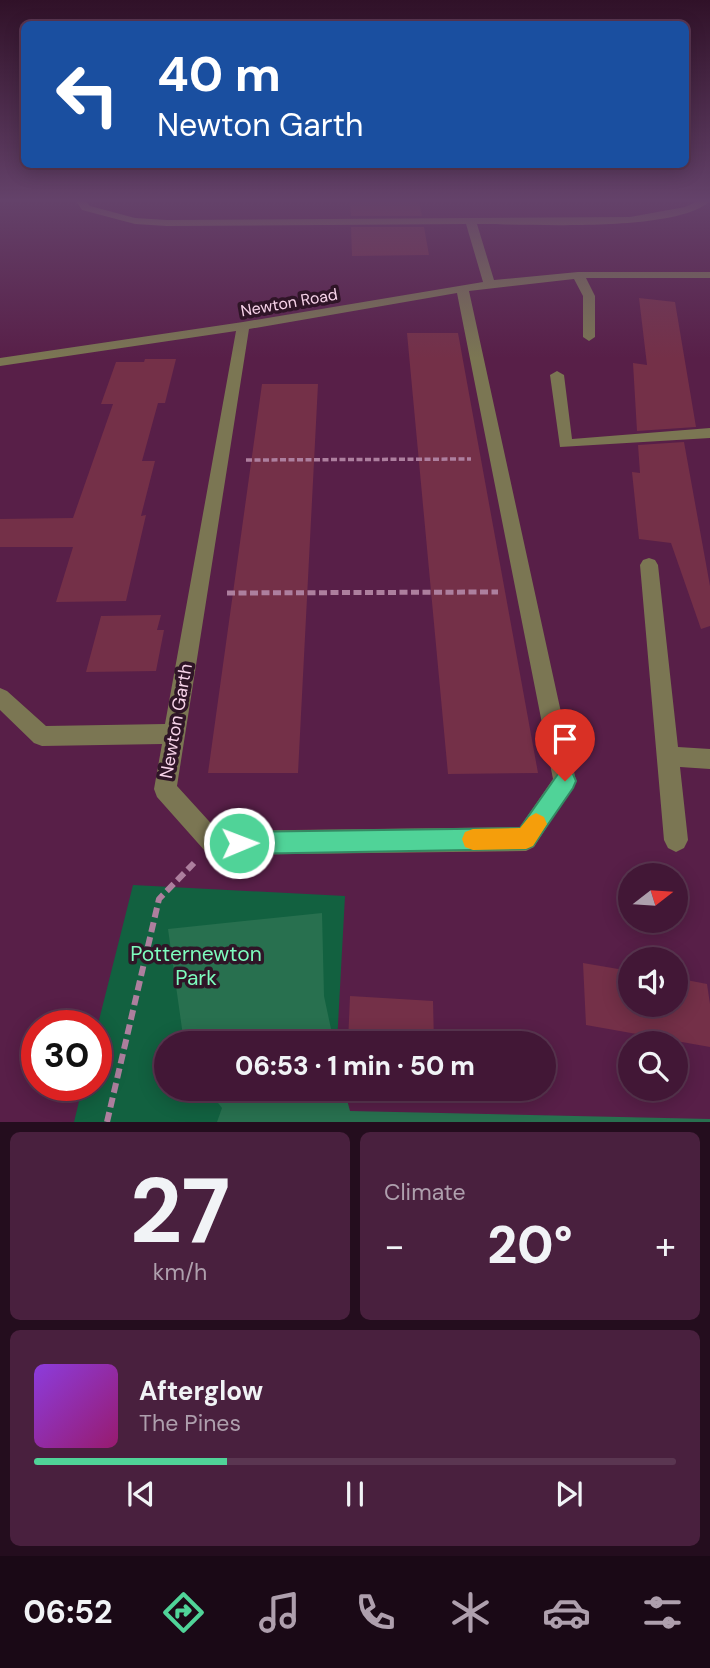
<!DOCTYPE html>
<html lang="en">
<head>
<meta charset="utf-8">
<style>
  :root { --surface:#421736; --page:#49203e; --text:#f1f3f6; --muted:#ae9fad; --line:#5a3651; --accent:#50d398 }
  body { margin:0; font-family:"DM Sans",sans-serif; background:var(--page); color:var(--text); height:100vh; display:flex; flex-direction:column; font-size:26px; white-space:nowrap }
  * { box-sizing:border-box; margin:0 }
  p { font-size:23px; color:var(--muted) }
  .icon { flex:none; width:38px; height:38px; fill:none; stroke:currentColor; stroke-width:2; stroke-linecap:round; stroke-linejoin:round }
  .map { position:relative; height:1122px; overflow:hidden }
  .sheet { display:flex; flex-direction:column; gap:10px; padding:10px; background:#240d1e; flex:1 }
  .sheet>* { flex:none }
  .guide { position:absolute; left:21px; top:21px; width:668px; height:147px; border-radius:10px; box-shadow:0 4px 18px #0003,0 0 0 2px var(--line); background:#1a4fa0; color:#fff; overflow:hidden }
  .needle { width:46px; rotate:73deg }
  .fabs { position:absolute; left:618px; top:863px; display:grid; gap:14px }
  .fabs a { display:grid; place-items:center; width:70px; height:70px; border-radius:50%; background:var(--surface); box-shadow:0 4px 18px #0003,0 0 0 2px var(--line); font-size:35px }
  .speed { position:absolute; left:21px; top:1010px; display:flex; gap:14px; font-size:35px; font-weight:700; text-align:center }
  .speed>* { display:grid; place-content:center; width:91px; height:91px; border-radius:50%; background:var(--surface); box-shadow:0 4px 18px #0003,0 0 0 2px var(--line); line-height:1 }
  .speed .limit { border:10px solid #d22; background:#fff; color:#111 }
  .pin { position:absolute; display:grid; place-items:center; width:60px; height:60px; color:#fff; margin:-72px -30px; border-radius:50% 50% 50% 0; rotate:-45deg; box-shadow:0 0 7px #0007 }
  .pin .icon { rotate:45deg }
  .me { position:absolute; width:77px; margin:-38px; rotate:89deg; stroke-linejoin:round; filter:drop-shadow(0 0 5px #0008) }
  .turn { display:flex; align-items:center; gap:24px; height:147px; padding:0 21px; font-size:32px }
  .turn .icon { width:91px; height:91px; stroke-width:2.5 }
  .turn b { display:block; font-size:49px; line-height:60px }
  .big { font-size:52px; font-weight:800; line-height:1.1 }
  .sheet .tile { flex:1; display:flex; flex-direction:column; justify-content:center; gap:10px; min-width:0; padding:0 24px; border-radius:10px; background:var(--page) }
  .sheet .dial { align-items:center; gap:0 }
  .dial b { font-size:91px; line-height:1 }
  .song { display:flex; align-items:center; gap:21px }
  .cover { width:84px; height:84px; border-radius:10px; background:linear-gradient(135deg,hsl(270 70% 55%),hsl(320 70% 35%)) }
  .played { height:7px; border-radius:4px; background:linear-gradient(90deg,var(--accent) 30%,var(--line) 30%) }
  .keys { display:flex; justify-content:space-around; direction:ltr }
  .heat { display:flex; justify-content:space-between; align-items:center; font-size:38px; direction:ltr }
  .sheet .tiles { flex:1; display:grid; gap:10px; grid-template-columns:1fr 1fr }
  .tile:last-child { grid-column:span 2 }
  .trip { position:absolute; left:154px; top:1031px; width:402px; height:70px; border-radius:35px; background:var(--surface); box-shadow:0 4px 18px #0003,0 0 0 2px var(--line); font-weight:800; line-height:70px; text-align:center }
  .menu { display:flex; height:112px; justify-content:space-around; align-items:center; background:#1a0916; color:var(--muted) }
  .menu .icon { width:49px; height:49px }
  .menu .on { color:var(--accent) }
  .menu b { font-size:32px; color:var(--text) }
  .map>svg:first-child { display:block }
  .green { fill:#126140 }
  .forest { fill:#28704f }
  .building { fill:#743048 }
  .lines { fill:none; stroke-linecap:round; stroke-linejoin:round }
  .path-far2 { stroke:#ad7f9e; stroke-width:3.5; stroke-dasharray:6 2.5; stroke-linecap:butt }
  .path-far1 { stroke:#ad7f9e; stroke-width:5; stroke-dasharray:8 3.5; stroke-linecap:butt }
  .path { stroke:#ad7f9e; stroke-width:6; stroke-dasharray:10 5; stroke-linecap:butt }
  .minor { fill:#7b7653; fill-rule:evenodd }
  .route { fill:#50d398; stroke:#348963; stroke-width:2 }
  .slow { fill:#f59e0b }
  .labels { text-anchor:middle; stroke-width:7; stroke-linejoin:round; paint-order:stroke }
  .far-street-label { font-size:16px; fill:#f7d3e9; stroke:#2f1527 }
  .street-label { font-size:18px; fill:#f7d3e9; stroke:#2f1527 }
  .near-park-label { font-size:21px; fill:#7efcbe; stroke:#2f1527 }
</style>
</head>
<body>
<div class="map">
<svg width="710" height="1122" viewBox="0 0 710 1122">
  <rect width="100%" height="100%" fill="#581f48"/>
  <path class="green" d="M 133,885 L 345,896 L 337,1043 L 166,1043 L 166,1088 L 335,1089 L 333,1122 L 74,1122 L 83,1085 L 96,1085 L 96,1032 Z"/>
  <path class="forest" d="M 322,913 L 324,996 L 334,1043 L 184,1043 L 168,929 Z
    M 207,1089 L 344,1089 L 350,1111 L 710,1119 L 710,1122 L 217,1122 L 222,1108 Z"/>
  <path class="building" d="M 350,201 L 419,201 L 422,216 L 351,216 Z
    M 351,227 L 424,227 L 429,255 L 352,256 Z
    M 639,298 L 675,302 L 696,427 L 637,431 L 633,363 L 647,365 Z
    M 407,333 L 458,333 L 538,773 L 448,774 Z
    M 145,359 L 176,359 L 165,403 L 158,403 L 142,461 L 155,461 L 141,516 L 146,515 L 126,601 L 56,602 L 73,547 L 0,547 L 0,519 L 73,518 L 113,404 L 101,404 L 116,362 L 144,362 Z
    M 262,384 L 318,384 L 298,773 L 208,773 Z
    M 684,442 L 710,586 L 710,626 L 701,629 L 671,543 L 639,539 L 632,472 L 640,473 L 638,445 Z
    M 161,615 L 157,630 L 164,630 L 156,671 L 86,672 L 101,616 Z
    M 583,963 L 630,971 L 630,1004 L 676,1004 L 676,978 L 707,984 L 710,1004 L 710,1047 L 586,1025 Z
    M 350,996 L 433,1001 L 434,1043 L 348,1043 Z
    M 346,1088 L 435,1088 L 435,1096 L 346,1091 Z"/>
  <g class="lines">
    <path class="path-far2" d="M 246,460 L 471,459"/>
    <path class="path-far1" d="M 227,593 L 498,592"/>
    <path class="path" d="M 107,1122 L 159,899 L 194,863"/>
    <path class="minor" d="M 76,201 L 86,201 L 90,206 L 135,218 L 167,220 L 630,217 L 685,207 L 698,201 L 710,201 C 676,233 527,224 477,224 L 494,280 L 578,272 L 710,272 L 710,278 L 586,278 L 595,296 L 595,337 L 589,341 L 583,337 L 583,296 L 574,279 L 469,291 L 576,781 L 534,847 L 526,851 L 213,855 L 205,851 L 157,797 L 154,789 L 162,744 L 42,746 L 34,743 L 0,710 L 0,688 L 7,691 L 46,726 L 165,724 L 236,331 L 0,366 L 0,358 L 243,322 L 483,282 L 466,224 L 167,226 L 135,224 L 82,210 ZM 457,293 L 553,779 L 520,827 L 218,831 L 177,786 L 249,329 Z
      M 557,371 L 564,375 L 572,439 L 710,428 L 710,438 L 560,447 L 550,375 Z
      M 649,558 L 655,560 L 658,565 L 678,747 L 710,749 L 710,769 L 680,767 L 688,840 L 684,848 L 676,852 L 668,848 L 664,840 L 640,565 L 643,560 Z"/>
  </g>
  <linearGradient id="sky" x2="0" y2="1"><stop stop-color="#301128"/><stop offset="0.56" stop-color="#64426a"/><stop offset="1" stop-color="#64426a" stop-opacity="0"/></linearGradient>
  <rect width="710" height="358" fill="url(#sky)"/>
  <path class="route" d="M 565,771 L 573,774 L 576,781 L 573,788 L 533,846 L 526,849 L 239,854 L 231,851 L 228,843 L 231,835 L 239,832 L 520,828 L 558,774 Z"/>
  <path class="slow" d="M 536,813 L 544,817 L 547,824 L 533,846 L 526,849 L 473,850 L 465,847 L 462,839 L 465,832 L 473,829 L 520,828 L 529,817 Z"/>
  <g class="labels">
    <g class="far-street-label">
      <text transform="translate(289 302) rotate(-10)" y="6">Newton Road</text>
    </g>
    <g class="street-label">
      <text transform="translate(176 721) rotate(-80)" y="6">Newton Garth</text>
    </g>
    <g class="near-park-label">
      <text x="196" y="961">Potternewton<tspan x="196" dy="24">Park</tspan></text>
    </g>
  </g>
</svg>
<div class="fabs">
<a><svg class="needle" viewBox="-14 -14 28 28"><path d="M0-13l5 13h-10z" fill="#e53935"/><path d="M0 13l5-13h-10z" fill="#ae9fad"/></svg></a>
<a><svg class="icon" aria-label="sound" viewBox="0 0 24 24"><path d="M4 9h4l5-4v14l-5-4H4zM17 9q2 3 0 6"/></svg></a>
<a><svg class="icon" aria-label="search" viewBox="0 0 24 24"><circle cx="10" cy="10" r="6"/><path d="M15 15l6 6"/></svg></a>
</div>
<div class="speed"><div class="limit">30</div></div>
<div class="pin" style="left:565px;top:781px;background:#d93025"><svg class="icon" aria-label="arrive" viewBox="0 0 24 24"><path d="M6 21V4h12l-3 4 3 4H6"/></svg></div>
<svg class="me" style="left:239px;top:843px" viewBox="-20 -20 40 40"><circle r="17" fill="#50d398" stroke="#fff" stroke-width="3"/><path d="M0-11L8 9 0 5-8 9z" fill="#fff"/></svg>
<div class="trip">06:53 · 1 min · 50 m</div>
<div class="guide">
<div class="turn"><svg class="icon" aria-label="left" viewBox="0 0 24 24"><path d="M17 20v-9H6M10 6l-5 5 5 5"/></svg><div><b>40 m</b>Newton Garth</div></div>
</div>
</div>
<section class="sheet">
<div class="tiles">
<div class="tile dial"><b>27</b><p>km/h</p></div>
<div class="tile"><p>Climate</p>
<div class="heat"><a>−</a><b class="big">20°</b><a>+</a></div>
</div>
<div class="tile">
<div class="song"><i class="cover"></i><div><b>Afterglow</b><p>The Pines</p></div></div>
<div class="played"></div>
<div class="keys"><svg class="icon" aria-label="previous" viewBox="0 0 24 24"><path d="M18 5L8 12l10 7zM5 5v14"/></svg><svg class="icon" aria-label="pause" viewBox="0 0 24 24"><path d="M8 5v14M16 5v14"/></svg><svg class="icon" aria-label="next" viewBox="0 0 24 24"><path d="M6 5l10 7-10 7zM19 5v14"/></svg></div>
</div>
</div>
</section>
<nav class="menu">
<b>06:52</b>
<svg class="icon on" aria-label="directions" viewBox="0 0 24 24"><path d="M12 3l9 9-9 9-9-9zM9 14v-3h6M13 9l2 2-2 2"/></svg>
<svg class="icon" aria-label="music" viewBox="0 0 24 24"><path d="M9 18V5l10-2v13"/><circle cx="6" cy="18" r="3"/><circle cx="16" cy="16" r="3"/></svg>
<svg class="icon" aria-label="phone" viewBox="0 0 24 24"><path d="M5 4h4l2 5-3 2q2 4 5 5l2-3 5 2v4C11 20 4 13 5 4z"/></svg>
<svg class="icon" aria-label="climate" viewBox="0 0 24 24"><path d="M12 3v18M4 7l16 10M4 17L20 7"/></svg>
<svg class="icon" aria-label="car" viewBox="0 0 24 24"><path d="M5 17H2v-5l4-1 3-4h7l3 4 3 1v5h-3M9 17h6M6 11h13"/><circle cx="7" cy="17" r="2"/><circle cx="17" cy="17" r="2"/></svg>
<svg class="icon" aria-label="filters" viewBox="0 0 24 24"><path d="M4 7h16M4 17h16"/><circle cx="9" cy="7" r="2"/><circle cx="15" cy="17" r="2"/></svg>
</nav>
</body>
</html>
